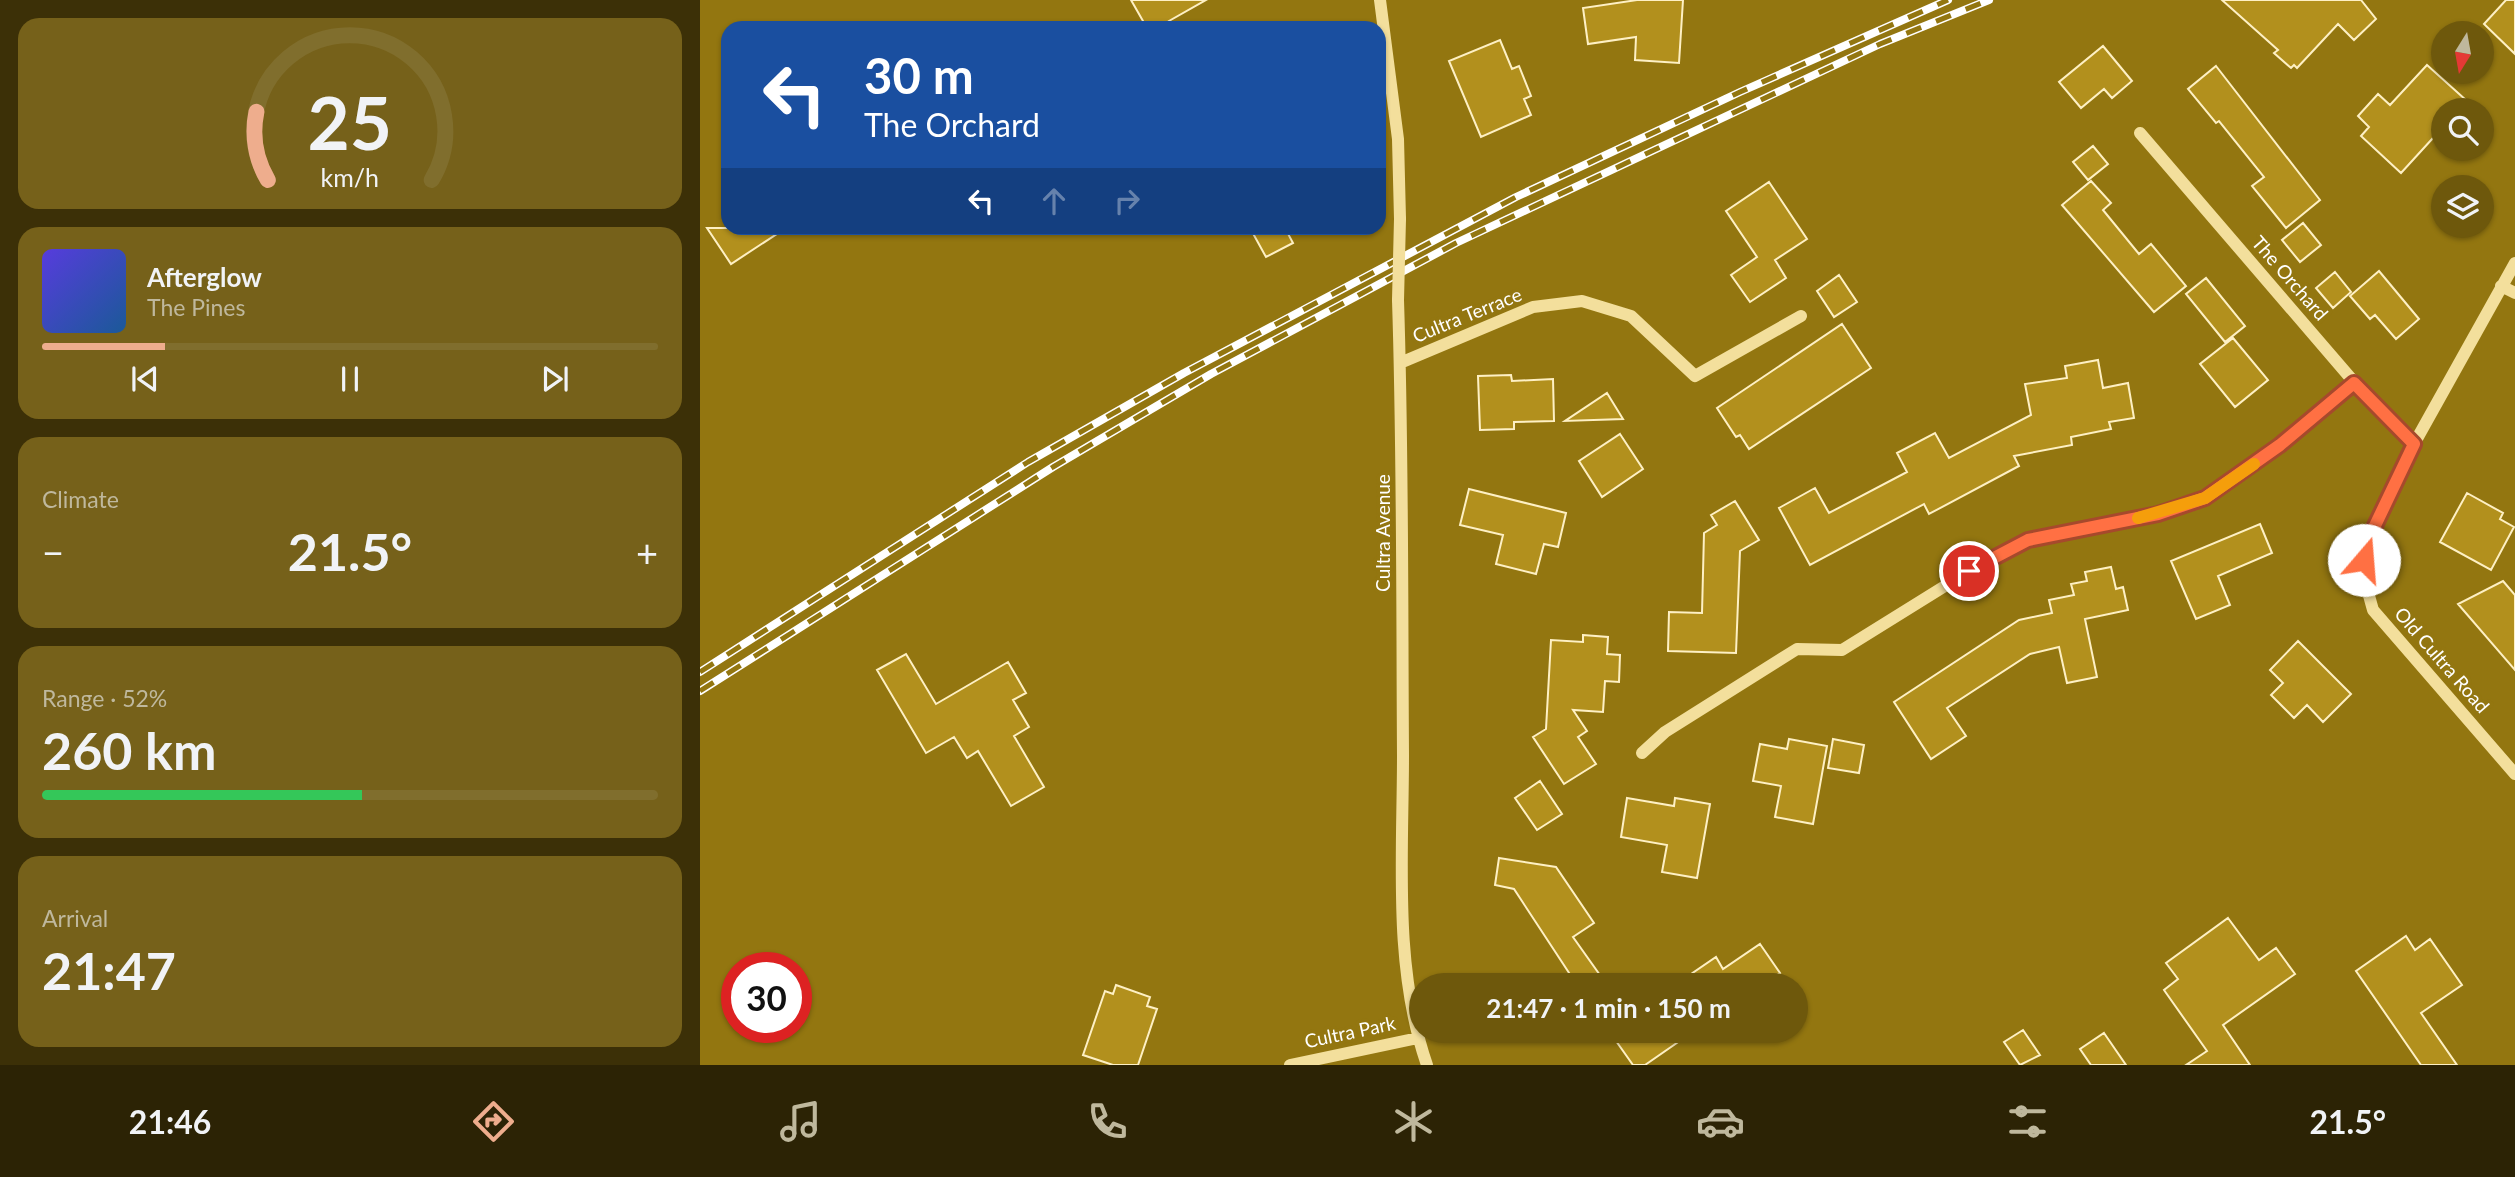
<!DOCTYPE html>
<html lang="en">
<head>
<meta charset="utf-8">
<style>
  :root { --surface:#6e580c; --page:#76611a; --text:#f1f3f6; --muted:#bfb89d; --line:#806e2d; --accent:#eead8d }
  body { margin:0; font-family:Lato,sans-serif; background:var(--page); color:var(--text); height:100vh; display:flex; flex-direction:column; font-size:26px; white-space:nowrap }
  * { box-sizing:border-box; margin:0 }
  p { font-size:23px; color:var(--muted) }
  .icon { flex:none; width:38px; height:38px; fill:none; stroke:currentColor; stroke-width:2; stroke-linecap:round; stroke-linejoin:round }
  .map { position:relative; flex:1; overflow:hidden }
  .drawer { display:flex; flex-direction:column; gap:18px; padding:18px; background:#3c3007; width:700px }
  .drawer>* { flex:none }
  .hud { position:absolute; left:21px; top:21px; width:665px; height:214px; border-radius:21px; box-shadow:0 2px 5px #0004; background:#1a4fa0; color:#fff; overflow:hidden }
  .needle { width:46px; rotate:191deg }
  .controls { position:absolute; left:1731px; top:21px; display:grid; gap:14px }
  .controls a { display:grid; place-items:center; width:63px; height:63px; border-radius:50%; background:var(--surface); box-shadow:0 2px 5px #0004; font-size:35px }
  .speed { position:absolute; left:21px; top:952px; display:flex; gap:14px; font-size:35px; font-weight:700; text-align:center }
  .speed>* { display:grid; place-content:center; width:91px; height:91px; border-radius:50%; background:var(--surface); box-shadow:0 2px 5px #0004; line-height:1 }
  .speed .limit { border:10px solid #d22; background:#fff; color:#111 }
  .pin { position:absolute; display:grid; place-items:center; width:60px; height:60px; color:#fff; margin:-30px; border:4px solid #fff; border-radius:50%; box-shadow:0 2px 7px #0007 }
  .me { position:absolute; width:77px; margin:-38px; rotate:18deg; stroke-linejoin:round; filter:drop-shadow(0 0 5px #0008) }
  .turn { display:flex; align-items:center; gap:24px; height:147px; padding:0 28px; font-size:32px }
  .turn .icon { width:91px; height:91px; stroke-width:2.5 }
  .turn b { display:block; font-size:49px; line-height:60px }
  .lanes { display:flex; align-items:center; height:66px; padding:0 28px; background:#0003; justify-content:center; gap:35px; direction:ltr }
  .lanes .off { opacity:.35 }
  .big { font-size:52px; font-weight:700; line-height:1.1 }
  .drawer .tile { flex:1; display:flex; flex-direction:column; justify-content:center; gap:10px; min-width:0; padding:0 24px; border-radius:21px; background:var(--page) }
  .drawer .dial { align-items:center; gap:0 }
  .dial svg { height:182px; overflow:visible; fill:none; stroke:var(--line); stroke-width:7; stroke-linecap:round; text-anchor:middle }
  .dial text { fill:var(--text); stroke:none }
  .song { display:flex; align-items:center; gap:21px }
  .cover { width:84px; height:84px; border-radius:10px; background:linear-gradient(135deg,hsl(250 70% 55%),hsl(210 70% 35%)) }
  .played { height:7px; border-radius:4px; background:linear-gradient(90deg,var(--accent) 20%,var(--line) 20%) }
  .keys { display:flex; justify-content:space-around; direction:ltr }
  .heat { display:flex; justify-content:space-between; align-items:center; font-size:38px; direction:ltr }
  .charge { height:10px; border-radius:5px; background:linear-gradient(90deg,#34c759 52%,var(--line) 0) }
  .trip { position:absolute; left:709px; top:973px; width:399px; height:70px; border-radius:35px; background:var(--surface); box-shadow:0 2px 5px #0004; font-weight:700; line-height:70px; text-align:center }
  .tabs { display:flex; height:112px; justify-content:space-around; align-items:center; background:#2c2305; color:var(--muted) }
  .tabs .icon { width:49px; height:49px }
  .tabs .active { color:var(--accent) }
  .tabs b { font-size:32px; color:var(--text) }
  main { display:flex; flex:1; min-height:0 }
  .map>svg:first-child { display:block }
  .building { fill:#b2901d; stroke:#fef0c4; stroke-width:2 }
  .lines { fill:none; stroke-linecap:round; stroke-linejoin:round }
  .minor { stroke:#f3df9c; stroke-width:12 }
  .rail-casing { stroke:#fff; stroke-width:8 }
  .rail { stroke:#937610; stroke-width:5; stroke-dasharray:16; stroke-linecap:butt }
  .minor-bridge { stroke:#f3df9c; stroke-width:12 }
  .route-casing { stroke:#a6492c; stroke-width:18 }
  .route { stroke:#ff7043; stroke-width:12 }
  .slow { stroke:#f59e0b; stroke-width:12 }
  .labels { text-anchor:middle; stroke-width:7; stroke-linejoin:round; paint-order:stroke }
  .street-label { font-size:19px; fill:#fff; stroke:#937610 }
</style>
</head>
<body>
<main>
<section class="drawer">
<div class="tile dial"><svg viewBox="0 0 100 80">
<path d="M14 69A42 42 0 1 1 86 69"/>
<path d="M14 69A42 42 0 0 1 9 39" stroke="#eead8d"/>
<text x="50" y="56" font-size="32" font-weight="700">25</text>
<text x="50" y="72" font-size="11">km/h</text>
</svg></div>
<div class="tile">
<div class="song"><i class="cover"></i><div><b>Afterglow</b><p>The Pines</p></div></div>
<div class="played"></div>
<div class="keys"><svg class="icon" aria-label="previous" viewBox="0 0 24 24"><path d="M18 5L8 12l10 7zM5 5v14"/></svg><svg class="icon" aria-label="pause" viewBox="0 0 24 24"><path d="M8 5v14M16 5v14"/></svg><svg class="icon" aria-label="next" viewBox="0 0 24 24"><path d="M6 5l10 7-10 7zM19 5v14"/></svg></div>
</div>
<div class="tile"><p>Climate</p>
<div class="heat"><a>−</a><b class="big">21.5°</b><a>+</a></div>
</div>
<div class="tile"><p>Range · 52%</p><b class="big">260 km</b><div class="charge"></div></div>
<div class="tile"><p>Arrival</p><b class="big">21:47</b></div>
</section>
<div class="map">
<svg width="1815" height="1065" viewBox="0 0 1815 1065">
  <rect width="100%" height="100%" fill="#937610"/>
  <path class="building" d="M 431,0 L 506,0 L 469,21 L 474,28 L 447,28 Z
    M 937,0 L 983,0 L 979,63 L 935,60 L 936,37 L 888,44 L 883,8 Z
    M 1522,0 L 1661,0 L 1676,19 L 1654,40 L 1638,24 L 1597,68 L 1594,65 L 1591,68 L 1574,53 L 1578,50 Z
    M 1806,0 L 1815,0 L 1815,54 L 1784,24 Z
    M 800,40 L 812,69 L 819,66 L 831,96 L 824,99 L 831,115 L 781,137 L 749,61 Z
    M 1403,46 L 1432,81 L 1412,98 L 1404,89 L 1381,108 L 1359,82 Z
    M 1727,65 L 1777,110 L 1743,110 L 1743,127 L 1701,173 L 1661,136 L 1669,127 L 1658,116 L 1678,94 L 1690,105 Z
    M 1516,66 L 1620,200 L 1586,228 L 1552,186 L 1564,177 L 1519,121 L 1516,123 L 1488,89 Z
    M 1393,146 L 1408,164 L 1388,180 L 1373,162 Z
    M 1391,181 L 1411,203 L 1403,210 L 1439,254 L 1451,244 L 1486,286 L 1454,312 L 1362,205 Z
    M 1069,182 L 1107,239 L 1075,260 L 1086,278 L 1050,302 L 1031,275 L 1057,257 L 1026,211 Z
    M 1603,223 L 1621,245 L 1600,262 L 1582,240 Z
    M 7,228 L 86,228 L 31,264 Z
    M 550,228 L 585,228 L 593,243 L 566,257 Z
    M 1679,271 L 1719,319 L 1696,339 L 1675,315 L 1670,319 L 1650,296 Z
    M 1635,272 L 1651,292 L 1633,308 L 1616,288 Z
    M 1139,275 L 1157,302 L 1134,317 L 1117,291 Z
    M 1506,278 L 1545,326 L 1525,342 L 1486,294 Z
    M 1142,324 L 1171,368 L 1049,449 L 1040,435 L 1036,437 L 1017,408 Z
    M 1533,338 L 1568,380 L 1535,407 L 1500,364 Z
    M 1398,360 L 1403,388 L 1428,383 L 1434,418 L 1409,422 L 1411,429 L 1371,437 L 1372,445 L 1314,456 L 1319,466 L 1229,514 L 1224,504 L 1110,565 L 1079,508 L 1115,488 L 1129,513 L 1207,472 L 1197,453 L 1235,433 L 1249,458 L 1331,415 L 1325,384 L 1367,378 L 1365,366 Z
    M 811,375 L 812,381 L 853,379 L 854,421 L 814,422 L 814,429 L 780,430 L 778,376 Z
    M 907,393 L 923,419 L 865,421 Z
    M 920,434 L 943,469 L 902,497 L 879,461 Z
    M 769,489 L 866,513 L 858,547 L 844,544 L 836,574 L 796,564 L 803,535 L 760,525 Z
    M 1767,493 L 1803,513 L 1800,519 L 1814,527 L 1791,570 L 1740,542 Z
    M 1035,501 L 1059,540 L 1040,551 L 1036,653 L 968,651 L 969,612 L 1002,613 L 1004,533 L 1017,525 L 1011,515 Z
    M 1560,524 L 1572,553 L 1518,576 L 1530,605 L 1496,619 L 1471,561 Z
    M 1411,567 L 1416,589 L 1423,587 L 1428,610 L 1385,619 L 1397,677 L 1367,683 L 1359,647 L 1330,654 L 1247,708 L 1266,736 L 1231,759 L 1194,702 L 1319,620 L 1352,613 L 1349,600 L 1374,595 L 1371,584 L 1387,581 L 1385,572 Z
    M 1803,581 L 1815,595 L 1815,670 L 1758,604 Z
    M 883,635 L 908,637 L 907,654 L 920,655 L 919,682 L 905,681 L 903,712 L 873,710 L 887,731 L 878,737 L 896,764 L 864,784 L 833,737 L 846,729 L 851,640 L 883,642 Z
    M 1598,641 L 1651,694 L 1623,722 L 1607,705 L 1594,718 L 1571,695 L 1583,683 L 1570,670 Z
    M 206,654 L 236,704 L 308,662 L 326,693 L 313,700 L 329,727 L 314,736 L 344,787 L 311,806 L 278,751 L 267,758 L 254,737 L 226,753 L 177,670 Z
    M 1089,739 L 1127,746 L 1113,824 L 1075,817 L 1081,786 L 1053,781 L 1060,744 L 1087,749 Z
    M 1133,739 L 1164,745 L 1159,773 L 1128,768 Z
    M 840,781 L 862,814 L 837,830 L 815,798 Z
    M 927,798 L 974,806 L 975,798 L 1010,804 L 997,878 L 962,872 L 967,845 L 921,837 Z
    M 799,858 L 856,867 L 894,923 L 873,937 L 907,985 L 877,985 L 814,889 L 795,885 Z
    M 1528,918 L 1559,960 L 1576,948 L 1595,974 L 1523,1025 L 1550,1065 L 1486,1065 L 1507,1051 L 1464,990 L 1478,979 L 1466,963 Z
    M 1706,936 L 1715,950 L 1730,939 L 1762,985 L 1721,1013 L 1757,1065 L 1721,1065 L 1656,971 Z
    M 1060,944 L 1080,973 L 1061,985 L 975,985 L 1016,957 L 1023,969 Z
    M 416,985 L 450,997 L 447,1006 L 457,1009 L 438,1065 L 413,1065 L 383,1055 L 405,991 L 413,994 Z
    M 1323,1030 L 1340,1055 L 1320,1065 L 1304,1042 Z
    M 909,1031 L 994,1031 L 945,1065 L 933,1065 Z
    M 1404,1033 L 1426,1065 L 1391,1065 L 1380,1049 Z"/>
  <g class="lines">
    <path class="minor" d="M 680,0 L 698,139 L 700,219
      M 1440,133 L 1654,382 L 1714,444
      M 1815,263 L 1714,444 L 1672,532 L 1663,574 L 1673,610 L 1815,774
      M 1801,286 L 1815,293
      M 698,300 C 703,452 702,603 703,755 C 703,857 693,967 727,1065
      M 700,363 L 833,307 L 882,301 L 931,316 L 995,376 L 1101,316
      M 942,753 L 965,732 L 1097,649 L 1142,650 L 1290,558 L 1328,540 L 1458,514 L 1505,498 L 1579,445 L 1654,382
      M 590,1065 L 718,1038"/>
    <defs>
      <path id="rail" d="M 0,672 L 328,462 L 484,373 L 816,197 L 1040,92 L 1248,0
        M 0,691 L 353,467 L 511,374 L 756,243 L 1180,44 L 1289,0"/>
    </defs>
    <use href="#rail" class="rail-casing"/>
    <use href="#rail" class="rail"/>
    <path class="minor-bridge" d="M 698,300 L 700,219"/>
  </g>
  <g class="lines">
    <defs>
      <path id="route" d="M 1269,571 L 1328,540 L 1458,514 L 1505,498 L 1580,445 L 1654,383 L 1714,444 L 1672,532 L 1664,560"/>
    </defs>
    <use href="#route" class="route-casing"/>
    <use href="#route" class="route"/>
    <path class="slow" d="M 1438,518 L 1505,498 L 1554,464"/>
  </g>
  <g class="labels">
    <g class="street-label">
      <text transform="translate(1590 278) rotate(49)" y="7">The Orchard</text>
      <text transform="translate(767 315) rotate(-22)" y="7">Cultra Terrace</text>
      <text transform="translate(683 533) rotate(-90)" y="7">Cultra Avenue</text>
      <text transform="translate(1742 660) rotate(49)" y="7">Old Cultra Road</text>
      <text transform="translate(650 1032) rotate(-12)" y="7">Cultra Park</text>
    </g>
  </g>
</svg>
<div class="controls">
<a><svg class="needle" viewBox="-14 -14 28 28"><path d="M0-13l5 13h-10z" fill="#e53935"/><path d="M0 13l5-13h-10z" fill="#bfb89d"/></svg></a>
<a><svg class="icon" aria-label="search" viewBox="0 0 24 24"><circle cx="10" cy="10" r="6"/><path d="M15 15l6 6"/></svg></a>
<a><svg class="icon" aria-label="layers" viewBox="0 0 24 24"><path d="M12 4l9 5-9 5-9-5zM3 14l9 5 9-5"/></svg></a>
</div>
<div class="speed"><div class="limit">30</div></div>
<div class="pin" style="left:1269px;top:571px;background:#d93025"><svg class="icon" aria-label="arrive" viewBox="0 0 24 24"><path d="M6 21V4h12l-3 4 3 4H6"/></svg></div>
<svg class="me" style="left:1664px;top:560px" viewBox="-20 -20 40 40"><circle r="19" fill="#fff"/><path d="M0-13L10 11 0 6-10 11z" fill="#ff7043"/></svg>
<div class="trip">21:47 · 1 min · 150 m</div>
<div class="hud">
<div class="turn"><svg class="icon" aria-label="left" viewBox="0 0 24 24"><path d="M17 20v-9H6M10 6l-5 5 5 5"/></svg><div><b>30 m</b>The Orchard</div></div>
<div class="lanes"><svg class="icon" aria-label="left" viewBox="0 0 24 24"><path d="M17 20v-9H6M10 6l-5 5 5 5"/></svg><svg class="icon off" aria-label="ahead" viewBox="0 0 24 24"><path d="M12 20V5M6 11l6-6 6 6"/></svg><svg class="icon off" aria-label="right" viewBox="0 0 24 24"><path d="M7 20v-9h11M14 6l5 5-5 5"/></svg></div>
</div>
</div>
</main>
<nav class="tabs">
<b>21:46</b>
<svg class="icon active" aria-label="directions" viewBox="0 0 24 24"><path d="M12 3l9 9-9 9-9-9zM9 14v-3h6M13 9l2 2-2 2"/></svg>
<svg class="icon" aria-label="music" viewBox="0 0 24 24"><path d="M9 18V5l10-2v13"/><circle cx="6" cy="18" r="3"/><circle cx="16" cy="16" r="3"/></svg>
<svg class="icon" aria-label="phone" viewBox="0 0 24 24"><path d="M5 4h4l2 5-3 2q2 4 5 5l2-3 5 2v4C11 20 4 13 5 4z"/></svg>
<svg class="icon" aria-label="climate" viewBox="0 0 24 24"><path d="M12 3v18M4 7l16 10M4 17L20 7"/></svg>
<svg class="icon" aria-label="car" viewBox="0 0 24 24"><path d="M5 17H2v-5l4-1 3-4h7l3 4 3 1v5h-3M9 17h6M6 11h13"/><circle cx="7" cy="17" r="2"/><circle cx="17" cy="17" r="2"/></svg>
<svg class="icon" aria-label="filters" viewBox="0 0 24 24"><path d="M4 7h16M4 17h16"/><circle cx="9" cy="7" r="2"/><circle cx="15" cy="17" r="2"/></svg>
<b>21.5°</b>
</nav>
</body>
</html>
